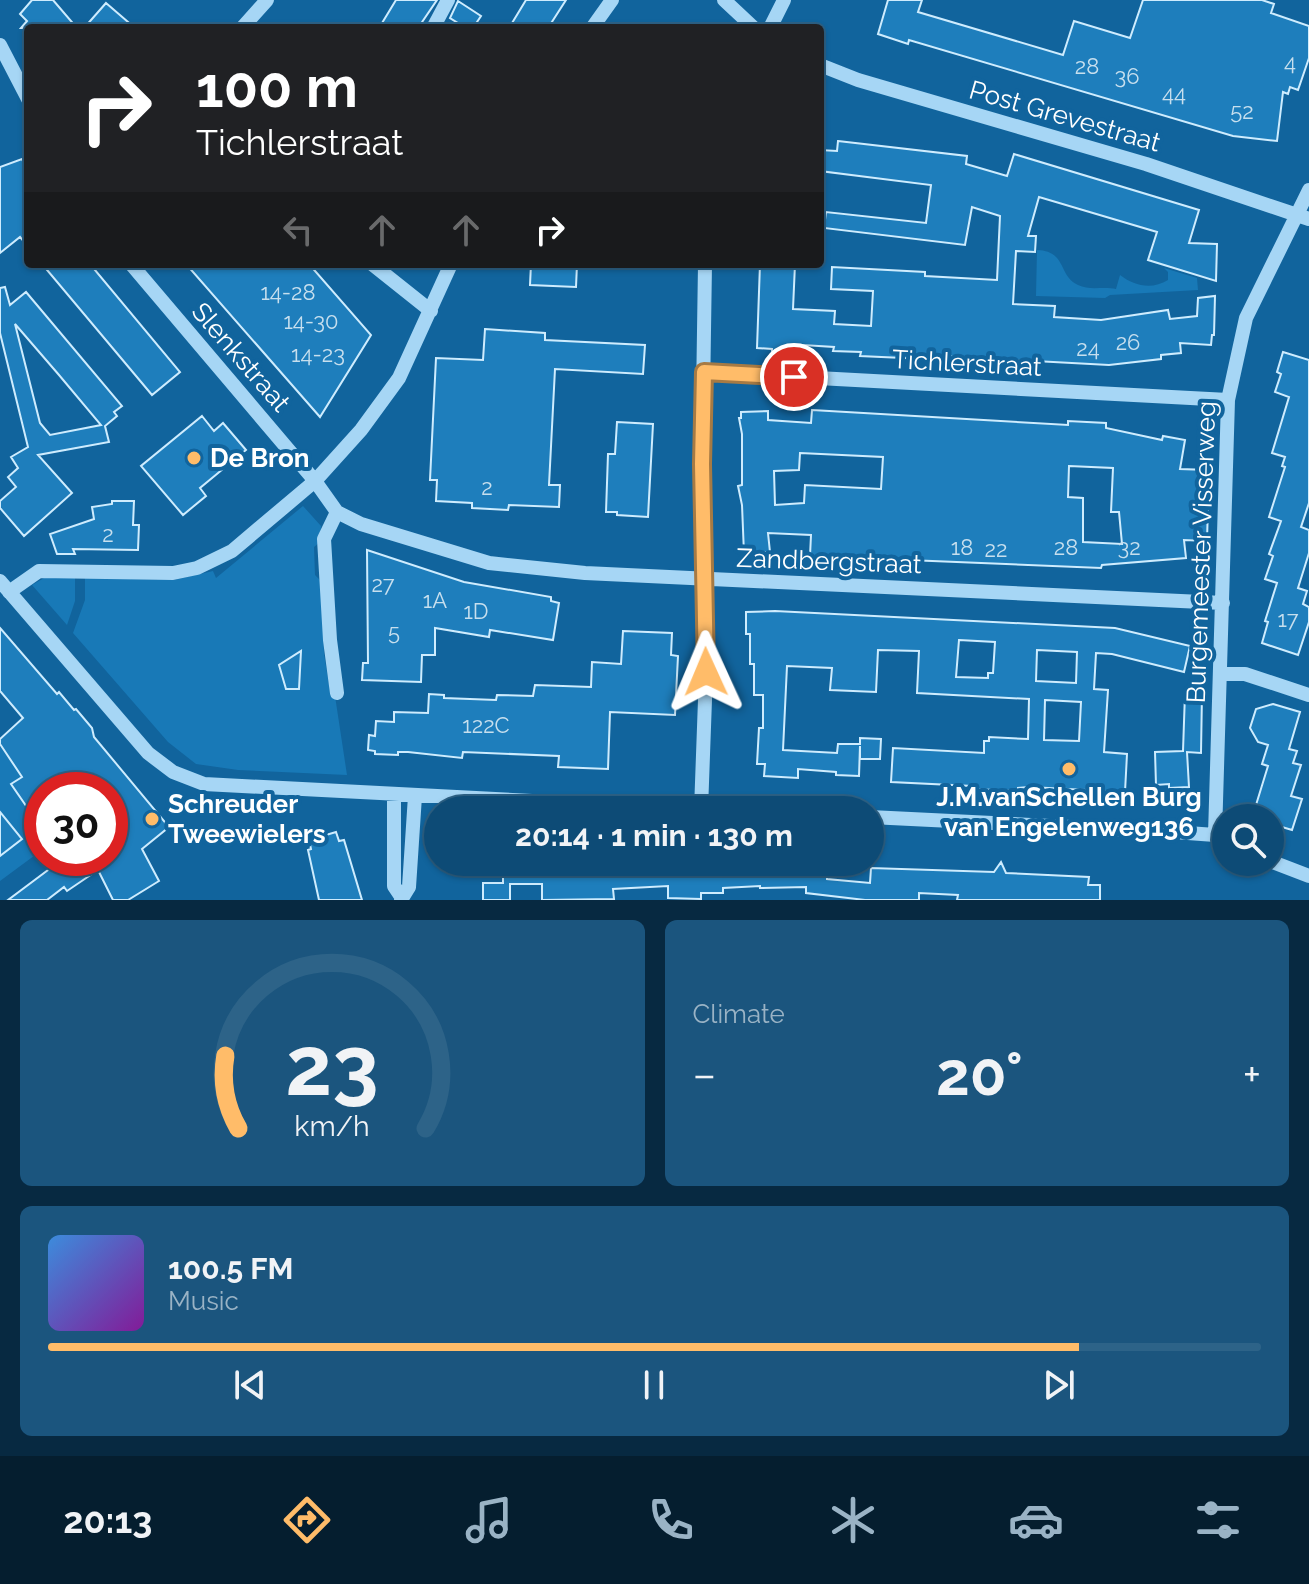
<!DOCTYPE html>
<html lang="en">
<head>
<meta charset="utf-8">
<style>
  :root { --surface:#0d4b76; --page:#1b557e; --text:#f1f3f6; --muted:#9ab3c5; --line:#2d6388; --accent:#ffbc69 }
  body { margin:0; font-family:Raleway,sans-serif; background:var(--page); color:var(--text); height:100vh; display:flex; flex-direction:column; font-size:30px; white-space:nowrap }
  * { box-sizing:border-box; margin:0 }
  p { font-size:26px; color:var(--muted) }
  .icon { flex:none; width:44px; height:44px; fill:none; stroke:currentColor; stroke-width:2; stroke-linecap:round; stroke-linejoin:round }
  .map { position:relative; height:900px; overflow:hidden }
  .side { display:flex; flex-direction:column; gap:20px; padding:20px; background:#072941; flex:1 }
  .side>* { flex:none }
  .guide { position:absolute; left:24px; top:24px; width:800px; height:244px; border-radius:8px; box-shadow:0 2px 6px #0004,0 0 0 2px var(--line); background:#202124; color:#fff; overflow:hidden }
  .tools { position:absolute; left:1212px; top:804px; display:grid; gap:16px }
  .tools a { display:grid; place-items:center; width:72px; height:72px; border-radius:50%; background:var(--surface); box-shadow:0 2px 6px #0004,0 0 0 2px var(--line); font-size:40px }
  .speed { position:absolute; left:24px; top:772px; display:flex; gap:16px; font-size:40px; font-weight:700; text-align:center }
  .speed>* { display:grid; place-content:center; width:104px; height:104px; border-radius:50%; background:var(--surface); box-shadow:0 2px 6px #0004,0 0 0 2px var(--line); line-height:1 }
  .speed .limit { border:12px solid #d22; background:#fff; color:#111 }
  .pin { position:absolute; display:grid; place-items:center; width:68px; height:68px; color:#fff; margin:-34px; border:4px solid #fff; border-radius:50%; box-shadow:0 2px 8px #0007 }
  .me { position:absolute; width:88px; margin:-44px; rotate:359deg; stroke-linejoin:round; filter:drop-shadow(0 0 6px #0008) }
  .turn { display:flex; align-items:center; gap:28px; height:168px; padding:0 40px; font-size:36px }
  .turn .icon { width:104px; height:104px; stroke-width:2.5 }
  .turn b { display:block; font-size:56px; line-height:68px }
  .lanes { display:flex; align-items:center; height:76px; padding:0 40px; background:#0003; justify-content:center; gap:40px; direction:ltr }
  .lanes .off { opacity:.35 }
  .big { font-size:60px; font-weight:700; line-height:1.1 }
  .side .widget { flex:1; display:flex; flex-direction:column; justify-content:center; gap:12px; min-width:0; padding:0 28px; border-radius:12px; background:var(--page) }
  .side .dial { align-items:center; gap:0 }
  .dial svg { height:208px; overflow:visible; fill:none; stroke:var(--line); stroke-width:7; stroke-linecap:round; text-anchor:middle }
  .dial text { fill:var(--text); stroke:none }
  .song { display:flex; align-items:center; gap:24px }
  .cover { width:96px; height:96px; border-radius:12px; background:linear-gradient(135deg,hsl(210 70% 55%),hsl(290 70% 35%)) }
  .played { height:8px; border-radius:4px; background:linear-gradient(90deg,var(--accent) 85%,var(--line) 85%) }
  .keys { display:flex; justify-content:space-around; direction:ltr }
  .heat { display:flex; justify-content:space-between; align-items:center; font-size:44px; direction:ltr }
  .side .tiles { flex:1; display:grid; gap:20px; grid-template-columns:1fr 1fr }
  .widget:last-child { grid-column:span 2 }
  .trip { position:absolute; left:424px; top:796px; width:460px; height:80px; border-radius:40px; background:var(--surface); box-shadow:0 2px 6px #0004,0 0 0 2px var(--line); font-weight:700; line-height:80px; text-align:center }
  .tab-bar { display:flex; height:128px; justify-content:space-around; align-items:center; background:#051e2f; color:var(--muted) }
  .tab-bar .icon { width:56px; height:56px }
  .tab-bar .current { color:var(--accent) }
  .tab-bar b { font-size:36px; color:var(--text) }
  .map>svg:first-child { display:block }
  .green { fill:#1879b7 }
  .building { fill:#1e7ebc; stroke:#ceecfe; stroke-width:2; fill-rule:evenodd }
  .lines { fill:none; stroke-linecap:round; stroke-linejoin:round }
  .minor { stroke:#a6d6f5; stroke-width:14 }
  .route-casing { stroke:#a67a44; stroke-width:20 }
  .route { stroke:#ffbc69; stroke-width:14 }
  .poi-dot { fill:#ffbc69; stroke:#11649d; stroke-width:3 }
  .labels { text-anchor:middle; stroke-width:8; stroke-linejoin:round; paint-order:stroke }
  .number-label { font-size:22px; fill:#c7dfee }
  .street-label { font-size:26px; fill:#fff; stroke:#11649d }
  .poi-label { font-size:26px; font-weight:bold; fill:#fff; stroke:#11649d; text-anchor:start }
</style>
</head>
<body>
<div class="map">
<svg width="1309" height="900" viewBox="0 0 1309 900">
  <rect width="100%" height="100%" fill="#11649d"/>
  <path class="green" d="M 1037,250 C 1067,251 1058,276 1078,285 C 1090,291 1103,286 1116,289 L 1120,275 C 1134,286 1152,290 1168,280 L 1168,272 L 1164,268 L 1197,278 L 1198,290 L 1110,295 L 1105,298 L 1036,296 Z
    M 303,506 L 321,526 L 320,542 L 314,547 L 315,575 L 321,581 L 324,654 L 331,697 L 335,696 L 347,775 L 238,770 L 196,764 L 168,742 L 73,633 L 85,600 L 85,578 L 174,580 L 213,571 L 216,578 Z
    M 44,578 L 75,578 L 75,601 L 67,625 L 32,585 Z
    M 0,746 L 42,806 L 42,850 L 0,881 Z"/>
  <path class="building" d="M 32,0 L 53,0 L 77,28 L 21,28 L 27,21 L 20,14 Z
    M 396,0 L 437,0 L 418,28 L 379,28 Z
    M 526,0 L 566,0 L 548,28 L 509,28 Z
    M 888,0 L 922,0 L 918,12 L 1063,55 L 1074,21 L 1130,38 L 1143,0 L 1262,0 L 1274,4 L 1271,13 L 1309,26 L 1309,58 L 1298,90 L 1290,87 L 1288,94 L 1283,92 L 1277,141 L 1233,136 L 909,40 L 908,44 L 878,34 Z
    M 458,1 L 481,16 L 473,28 L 466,28 L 450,18 Z
    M 106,3 L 135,28 L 84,28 Z
    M 838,141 L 967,156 L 966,164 L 1007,176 L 1014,154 L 1199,210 L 1189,243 L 1217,244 L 1216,281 L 1148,260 L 1157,232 L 1039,197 L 1028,236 L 1036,236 L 1035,252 L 1016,251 L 1013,304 L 1055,306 L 1054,317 L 1101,320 L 1168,310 L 1170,319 L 1197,316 L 1198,298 L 1215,296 L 1214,335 L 1212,335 L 1211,345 L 1180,343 L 1181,353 L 1161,355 L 1161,359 L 1109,365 L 925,355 L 925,359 L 860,356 L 861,352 L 833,351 L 834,347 L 803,345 L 802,355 L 772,354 L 772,349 L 757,348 L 760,264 L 795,264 L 793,309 L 835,311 L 834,324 L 871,326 L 873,291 L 831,289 L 832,267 L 925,272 L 925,276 L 997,280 L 1000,216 L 972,207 L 965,245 L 824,228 L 826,212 L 926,223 L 931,185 L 820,171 L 820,150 L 837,151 Z
    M 22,159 L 28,174 L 28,247 L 20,237 L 0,253 L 0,167 Z
    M 42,264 L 90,264 L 180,372 L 152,395 Z
    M 186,264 L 309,264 L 371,335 L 320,417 Z
    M 531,264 L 577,264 L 576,287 L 530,285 Z
    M 5,287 L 10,305 L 26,292 L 122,406 L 114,412 L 117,416 L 105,426 L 109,442 L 38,455 L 72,493 L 24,536 L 0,508 L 0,501 L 16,487 L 8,477 L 18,468 L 11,457 L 28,447 L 0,333 L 0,288 ZM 15,324 L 59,375 L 101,425 L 50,435 L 40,423 Z
    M 485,329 L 545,333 L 545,340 L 645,345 L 643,374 L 555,369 L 549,485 L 560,485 L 559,507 L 509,505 L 508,510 L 472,508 L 472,503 L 436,501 L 437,480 L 430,480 L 436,358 L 483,360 Z
    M 1283,352 L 1309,360 L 1309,503 L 1301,527 L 1309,530 L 1309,553 L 1298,588 L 1307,591 L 1303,604 L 1309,607 L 1309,622 L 1298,655 L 1262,643 L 1268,622 L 1265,621 L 1277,583 L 1265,579 L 1273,556 L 1269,554 L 1281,521 L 1269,517 L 1285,467 L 1282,466 L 1285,457 L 1272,453 L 1289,397 L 1275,392 L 1281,374 L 1277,372 Z
    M 812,410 L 1068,425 L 1068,421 L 1106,423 L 1106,428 L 1162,440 L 1163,436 L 1185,440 L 1180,469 L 1209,470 L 1207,541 L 1184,540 L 1186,558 L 1102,565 L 1101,568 L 810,556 L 811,535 L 768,533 L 770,552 L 744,554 L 742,505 L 738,486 L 742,485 L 742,434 L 739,418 L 741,418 L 741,412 L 768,411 L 768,420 L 811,423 ZM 800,453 L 883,457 L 881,489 L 805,485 L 804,503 L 775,505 L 774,471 L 799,470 ZM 1069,466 L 1113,468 L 1111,512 L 1119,512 L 1122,544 L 1083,542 L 1083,498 L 1068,497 Z
    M 202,416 L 214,431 L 223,423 L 246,450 L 200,488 L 206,496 L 183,515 L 141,466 Z
    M 617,422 L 653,424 L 648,517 L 617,515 L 617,512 L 606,512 L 608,454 L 615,454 Z
    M 112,501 L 134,501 L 133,525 L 139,525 L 138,550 L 73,549 L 75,554 L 57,554 L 50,534 L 94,519 L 92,507 L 112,504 Z
    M 367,550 L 464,582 L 551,597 L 551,601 L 559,603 L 553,640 L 490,630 L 489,637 L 435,628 L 435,655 L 422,655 L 421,682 L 362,680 L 363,663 L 368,663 Z
    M 775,611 L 1115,628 L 1190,646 L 1184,672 L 1112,654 L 1096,653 L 1094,689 L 1108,690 L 1104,752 L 1127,754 L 1125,792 L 1029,787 L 1018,788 L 1018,791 L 972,789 L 972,786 L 891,782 L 893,748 L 984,753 L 984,741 L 989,741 L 989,737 L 1028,739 L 1029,699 L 917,693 L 919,651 L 878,650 L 876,692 L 830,690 L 832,668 L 787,666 L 783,750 L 837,753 L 838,744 L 860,744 L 860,738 L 881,739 L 880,759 L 860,759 L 860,746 L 859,776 L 836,775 L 836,772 L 798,769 L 798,778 L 764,776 L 765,764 L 757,764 L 759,728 L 763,728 L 763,695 L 754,695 L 754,664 L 750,664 L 750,634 L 746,634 L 746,612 ZM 959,640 L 995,642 L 993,673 L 988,673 L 988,678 L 956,677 ZM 1037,650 L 1077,652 L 1076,683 L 1036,681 ZM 1045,700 L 1081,702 L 1079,741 L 1044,740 Z
    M 0,628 L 57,694 L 59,692 L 74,710 L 76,709 L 92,728 L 94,737 L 169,827 L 142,849 L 159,881 L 128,900 L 113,900 L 98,870 L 67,891 L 64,887 L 47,900 L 8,900 L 56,864 L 52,858 L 110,858 L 110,790 L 42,790 L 42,804 L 31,813 L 11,784 L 22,777 L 0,744 L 0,739 L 23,718 L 0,691 Z
    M 623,631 L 672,633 L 671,655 L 678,656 L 675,715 L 610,712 L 608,769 L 558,767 L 559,756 L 463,752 L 462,758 L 408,752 L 398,752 L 398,755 L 375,754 L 375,751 L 368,750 L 369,735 L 375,736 L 376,721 L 394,722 L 394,712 L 428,713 L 429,694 L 444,695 L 444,698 L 496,700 L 497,695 L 533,696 L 535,685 L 591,687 L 592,662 L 621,664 Z
    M 301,651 L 299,689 L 286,689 L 279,665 Z
    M 1185,693 L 1202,693 L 1201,753 L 1187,752 L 1189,787 L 1169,788 L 1169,784 L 1156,785 L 1155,752 L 1183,751 Z
    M 1273,704 L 1300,712 L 1289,749 L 1297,751 L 1293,763 L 1301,765 L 1291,796 L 1302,799 L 1292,830 L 1272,824 L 1274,818 L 1252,818 L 1268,766 L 1262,764 L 1268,745 L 1258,742 L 1250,728 L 1256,709 Z
    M 0,812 L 22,839 L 0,856 Z
    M 336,832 L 339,841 L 344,840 L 362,900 L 319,900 L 308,850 L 311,849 L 309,840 Z
    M 503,862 L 720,862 L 721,870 L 759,868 L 759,862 L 827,862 L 827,879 L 870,883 L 871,868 L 994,872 L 1001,862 L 1006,873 L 1089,877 L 1088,885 L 1100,885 L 1100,900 L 957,900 L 958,895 L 919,893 L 919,900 L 865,900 L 806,893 L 806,887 L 760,888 L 760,886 L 723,888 L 723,893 L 701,893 L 701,899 L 668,898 L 668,886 L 613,889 L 614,899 L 542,900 L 542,884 L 510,884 L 510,900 L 483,900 L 483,883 L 503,883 Z"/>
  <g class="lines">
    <path class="minor" d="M 724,0 L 754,28
      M 242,28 L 267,0
      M 433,28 L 448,0
      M 592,28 L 612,0
      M 770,28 L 784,0
      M 0,45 L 28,99
      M 820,65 L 858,80 L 1146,164 L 1309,219
      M 131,264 L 315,481 L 337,512 L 361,524 L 489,563 L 585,573 L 1223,603
      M 372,264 L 431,311
      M 704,372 L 1228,400
      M 337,512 L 324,539 L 330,640 L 337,693
      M 0,581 L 148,753 L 173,772 L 204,784 L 707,810
      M 9,592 L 39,571 L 173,573 L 197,568 L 232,551 L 315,481 L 361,430 L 399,378 L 451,264
      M 1220,674 L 1245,674 L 1309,695
      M 394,796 L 394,886 L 402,898
      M 701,810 L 706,672 L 702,464 L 705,264
      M 870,817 L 1174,832 L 1215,835 L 1226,841
      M 1215,835 L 1228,400 L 1246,318 L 1309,190
      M 1270,861 L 1309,876
      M 401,900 L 409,887 L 415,796"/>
  </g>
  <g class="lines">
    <defs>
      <path id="route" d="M 706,672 L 702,464 L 704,372 L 794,377"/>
    </defs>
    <use href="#route" class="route-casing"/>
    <use href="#route" class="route"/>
  </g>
  <g class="poi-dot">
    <circle cx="194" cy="458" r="8"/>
    <circle cx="1069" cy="769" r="8"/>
    <circle cx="152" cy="819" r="8"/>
  </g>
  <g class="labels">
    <g class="number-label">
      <text x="1290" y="70">4</text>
      <text x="1087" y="74">28</text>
      <text x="1127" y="84">36</text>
      <text x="1174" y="101">44</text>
      <text x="1242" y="119">52</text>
      <text x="288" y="300">14-28</text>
      <text x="311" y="329">14-30</text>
      <text x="1128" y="350">26</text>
      <text x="1088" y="356">24</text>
      <text x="318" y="362">14-23</text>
      <text x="487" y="495">2</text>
      <text x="108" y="542">2</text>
      <text x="962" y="555">18</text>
      <text x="1066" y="555">28</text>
      <text x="1129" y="555">32</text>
      <text x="996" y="557">22</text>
      <text x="383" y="592">27</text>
      <text x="435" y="608">1A</text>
      <text x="476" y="619">1D</text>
      <text x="1288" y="627">17</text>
      <text x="394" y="640">5</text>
      <text x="486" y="733">122C</text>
    </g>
    <g class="street-label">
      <text transform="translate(1065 116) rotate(16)" y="9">Post Grevestraat</text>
      <text transform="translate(241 357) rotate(49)" y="9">Slenkstraat</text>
      <text transform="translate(967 363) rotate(3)" y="9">Tichlerstraat</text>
      <text transform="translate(1201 552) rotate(-88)" y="9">Burgemeester Visserweg</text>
      <text transform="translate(829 561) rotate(2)" y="9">Zandbergstraat</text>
    </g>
    <g class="poi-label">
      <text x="210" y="467">De Bron</text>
      <text x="1069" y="806" text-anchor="middle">J.M.vanSchellen Burg<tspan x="1069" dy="30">van Engelenweg136</tspan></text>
      <text x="168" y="813">Schreuder<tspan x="168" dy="30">Tweewielers</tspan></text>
    </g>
  </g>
</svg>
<div class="tools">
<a><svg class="icon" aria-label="search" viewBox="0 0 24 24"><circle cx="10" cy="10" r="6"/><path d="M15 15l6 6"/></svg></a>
</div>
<div class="speed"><div class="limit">30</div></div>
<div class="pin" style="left:794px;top:377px;background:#d93025"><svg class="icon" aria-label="arrive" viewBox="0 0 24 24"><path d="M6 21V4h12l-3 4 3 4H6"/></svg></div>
<svg class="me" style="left:706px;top:672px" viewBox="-20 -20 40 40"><path d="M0-17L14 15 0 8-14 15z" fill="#ffbc69" stroke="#fff" stroke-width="4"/></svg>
<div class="trip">20:14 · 1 min · 130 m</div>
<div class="guide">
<div class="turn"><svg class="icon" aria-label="right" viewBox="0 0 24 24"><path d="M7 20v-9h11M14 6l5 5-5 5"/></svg><div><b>100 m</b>Tichlerstraat</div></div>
<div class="lanes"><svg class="icon off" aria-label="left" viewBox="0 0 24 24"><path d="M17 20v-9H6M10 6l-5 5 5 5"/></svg><svg class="icon off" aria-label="ahead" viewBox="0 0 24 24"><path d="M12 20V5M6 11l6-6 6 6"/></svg><svg class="icon off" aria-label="ahead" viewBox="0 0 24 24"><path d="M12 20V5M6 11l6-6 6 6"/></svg><svg class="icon" aria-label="right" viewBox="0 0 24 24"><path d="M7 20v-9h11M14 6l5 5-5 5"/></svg></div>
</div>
</div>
<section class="side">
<div class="tiles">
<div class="widget dial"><svg viewBox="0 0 100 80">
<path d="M14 69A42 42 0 1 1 86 69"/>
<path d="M14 69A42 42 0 0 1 9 41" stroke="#ffbc69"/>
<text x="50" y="56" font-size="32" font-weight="700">23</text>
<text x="50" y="72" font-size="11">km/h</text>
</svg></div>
<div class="widget"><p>Climate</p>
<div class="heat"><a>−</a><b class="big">20°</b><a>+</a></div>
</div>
<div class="widget">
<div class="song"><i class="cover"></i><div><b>100.5 FM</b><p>Music</p></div></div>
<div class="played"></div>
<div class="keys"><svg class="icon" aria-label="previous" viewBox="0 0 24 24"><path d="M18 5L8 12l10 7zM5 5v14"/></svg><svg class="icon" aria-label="pause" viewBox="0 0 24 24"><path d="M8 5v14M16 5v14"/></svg><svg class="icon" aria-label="next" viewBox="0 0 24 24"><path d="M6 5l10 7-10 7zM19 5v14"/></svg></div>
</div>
</div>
</section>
<nav class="tab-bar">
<b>20:13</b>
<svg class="icon current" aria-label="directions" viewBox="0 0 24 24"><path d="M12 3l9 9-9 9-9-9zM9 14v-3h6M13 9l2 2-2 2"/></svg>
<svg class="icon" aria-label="music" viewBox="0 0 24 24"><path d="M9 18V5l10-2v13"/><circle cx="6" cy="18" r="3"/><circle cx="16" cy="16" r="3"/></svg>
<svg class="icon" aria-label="phone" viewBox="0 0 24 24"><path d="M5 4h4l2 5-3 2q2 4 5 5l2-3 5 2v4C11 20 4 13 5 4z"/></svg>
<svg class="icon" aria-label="climate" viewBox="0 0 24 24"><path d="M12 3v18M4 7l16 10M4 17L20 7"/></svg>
<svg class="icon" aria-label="car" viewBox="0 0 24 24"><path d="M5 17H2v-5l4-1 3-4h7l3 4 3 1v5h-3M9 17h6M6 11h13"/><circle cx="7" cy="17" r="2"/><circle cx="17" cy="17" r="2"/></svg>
<svg class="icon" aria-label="filters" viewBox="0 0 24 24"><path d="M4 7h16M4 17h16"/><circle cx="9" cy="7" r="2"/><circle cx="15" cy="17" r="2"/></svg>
</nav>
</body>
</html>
